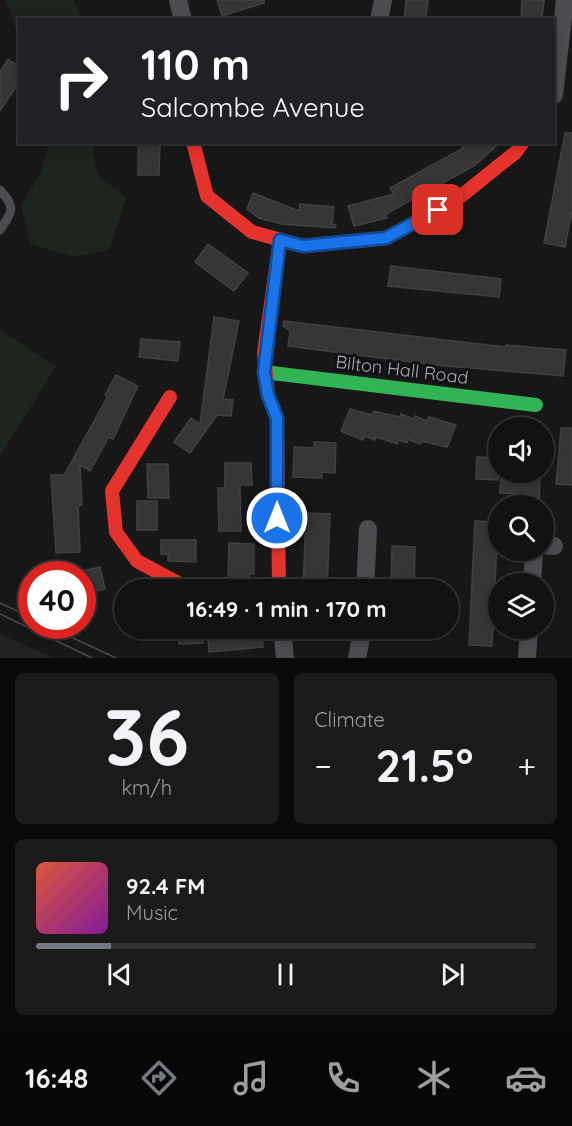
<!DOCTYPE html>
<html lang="en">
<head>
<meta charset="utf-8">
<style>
  :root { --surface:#111; --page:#1a1a1a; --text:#f1f3f6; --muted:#9c9d9f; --line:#303131; --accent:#757880 }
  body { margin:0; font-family:Quicksand,sans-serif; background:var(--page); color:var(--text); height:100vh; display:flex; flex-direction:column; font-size:22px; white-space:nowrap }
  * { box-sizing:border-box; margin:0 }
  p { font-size:20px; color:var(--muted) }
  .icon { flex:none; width:33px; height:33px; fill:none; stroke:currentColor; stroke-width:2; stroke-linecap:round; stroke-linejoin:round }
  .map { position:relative; height:658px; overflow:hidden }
  .drawer { display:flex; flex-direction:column; gap:15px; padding:15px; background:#090909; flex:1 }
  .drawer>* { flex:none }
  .top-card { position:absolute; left:18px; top:18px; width:537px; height:126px; border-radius:0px; box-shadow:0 3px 9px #0003,0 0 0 2px var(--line); background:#202124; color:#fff; overflow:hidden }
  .tools { position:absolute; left:488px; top:417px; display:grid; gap:12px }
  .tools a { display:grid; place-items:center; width:66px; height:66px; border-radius:50%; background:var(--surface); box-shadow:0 3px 9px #0003,0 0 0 2px var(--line); font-size:30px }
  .speed { position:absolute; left:18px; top:561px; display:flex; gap:12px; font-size:30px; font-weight:700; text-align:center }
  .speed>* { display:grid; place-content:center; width:78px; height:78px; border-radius:50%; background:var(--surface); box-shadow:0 3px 9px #0003,0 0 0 2px var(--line); line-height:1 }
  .speed .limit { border:9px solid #d22; background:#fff; color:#111 }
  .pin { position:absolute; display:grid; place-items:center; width:51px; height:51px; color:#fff; margin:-26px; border-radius:12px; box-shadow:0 3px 9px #0006 }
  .me { position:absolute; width:66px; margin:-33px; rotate:0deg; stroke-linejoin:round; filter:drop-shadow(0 0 4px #0008) }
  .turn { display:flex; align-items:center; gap:21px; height:126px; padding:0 24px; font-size:27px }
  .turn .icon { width:78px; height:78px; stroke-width:2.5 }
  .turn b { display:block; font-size:42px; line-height:51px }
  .big { font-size:45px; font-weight:700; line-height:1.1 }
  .drawer .card { flex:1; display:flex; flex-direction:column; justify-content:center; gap:9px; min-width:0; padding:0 21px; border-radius:9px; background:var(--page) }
  .drawer .dial { align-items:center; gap:0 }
  .dial b { font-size:78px; line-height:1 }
  .song { display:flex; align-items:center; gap:18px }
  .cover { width:72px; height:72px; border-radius:9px; background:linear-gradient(135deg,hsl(10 70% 55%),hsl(290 70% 35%)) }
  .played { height:6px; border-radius:3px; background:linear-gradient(90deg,var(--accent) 15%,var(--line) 15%) }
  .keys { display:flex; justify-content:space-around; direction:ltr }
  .heat { display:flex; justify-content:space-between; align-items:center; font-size:33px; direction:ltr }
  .drawer .tiles { flex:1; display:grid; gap:15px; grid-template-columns:1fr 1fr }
  .card:last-child { grid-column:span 2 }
  .trip { position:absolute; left:114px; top:579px; width:345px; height:60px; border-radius:30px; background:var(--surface); box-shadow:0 3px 9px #0003,0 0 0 2px var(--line); font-weight:700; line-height:60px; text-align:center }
  .tab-bar { display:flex; height:96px; justify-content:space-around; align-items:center; background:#070707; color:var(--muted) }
  .tab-bar .icon { width:42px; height:42px }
  .tab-bar .active { color:var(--accent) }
  .tab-bar b { font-size:27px; color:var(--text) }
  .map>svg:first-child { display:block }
  .built { fill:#212123 }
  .green { fill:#1d241e }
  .building { fill:#353536; stroke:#3f4043; stroke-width:1.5 }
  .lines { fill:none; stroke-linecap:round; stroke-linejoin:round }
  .lane { stroke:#4b4c50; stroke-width:9 }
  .street { stroke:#4b4c50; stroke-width:18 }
  .fast { stroke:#30b455; stroke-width:14 }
  .jam { stroke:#e5322d; stroke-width:14 }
  .tram { stroke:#4b4c4f; stroke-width:1.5 }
  .route-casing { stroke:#114b97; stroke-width:15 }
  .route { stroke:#1a73e8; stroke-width:10 }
  .labels { text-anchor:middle; stroke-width:6; stroke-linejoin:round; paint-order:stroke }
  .street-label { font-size:18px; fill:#a8adb8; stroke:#111113 }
</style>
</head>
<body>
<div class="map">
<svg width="572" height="658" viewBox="0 0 572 658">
  <rect width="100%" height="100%" fill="#171717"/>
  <path class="built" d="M 0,634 L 54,658 L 0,658 Z"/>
  <path class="green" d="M 6,0 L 73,0 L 83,19 L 20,20 L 19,38 Z
    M 49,143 L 92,143 L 97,174 L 126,198 L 109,250 L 74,257 L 30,244 L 21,205 L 40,175 Z
    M 0,330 L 56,366 L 0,456 Z"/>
  <path class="building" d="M 217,0 L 264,0 L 264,3 L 222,16 Z
    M 406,0 L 428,0 L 426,20 L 404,20 Z
    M 522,0 L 544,0 L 542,20 L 521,20 Z
    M 8,59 L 20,67 L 20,81 L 0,111 L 0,72 Z
    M 565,133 L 572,133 L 572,210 L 565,247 L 544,243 Z
    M 138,142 L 160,142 L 159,175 L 138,175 Z
    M 468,142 L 501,142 L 474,166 L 386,214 L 387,218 L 354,226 L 348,206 L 394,194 L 390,188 L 460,150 Z
    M 253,193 L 299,211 L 300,204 L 334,207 L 332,224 L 336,225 L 335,228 L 281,224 L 259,218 L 247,209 Z
    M 208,244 L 248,273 L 234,291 L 195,262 Z
    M 391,266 L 501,279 L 499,297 L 388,286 Z
    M 214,317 L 239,321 L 223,399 L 233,400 L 231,416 L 217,415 L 190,453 L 174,442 L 191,418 L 200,424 Z
    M 284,321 L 505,347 L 506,345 L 566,350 L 563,376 L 435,365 L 288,346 L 290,331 L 283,326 Z
    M 141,339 L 180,342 L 178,361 L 139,357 Z
    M 116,375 L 138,386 L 113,439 L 109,437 L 90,471 L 80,465 L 82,505 L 78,506 L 80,552 L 56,553 L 51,475 L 64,475 L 108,396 L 105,395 Z
    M 350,409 L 372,415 L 374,411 L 400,417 L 401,414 L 414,419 L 415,416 L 427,421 L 429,417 L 456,425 L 447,447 L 422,441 L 420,444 L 408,439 L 407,443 L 399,440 L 397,444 L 376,437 L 375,440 L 365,436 L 363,440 L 341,431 Z
    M 561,428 L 572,428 L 572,485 L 556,484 Z
    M 314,442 L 336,443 L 335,473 L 322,472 L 322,478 L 293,477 L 294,447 L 314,448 Z
    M 477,457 L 498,458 L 498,480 L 476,479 Z
    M 225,463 L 251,463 L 252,485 L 240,485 L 241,531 L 219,531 L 218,488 L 225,488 Z
    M 147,464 L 168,464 L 169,498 L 148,498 Z
    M 501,472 L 540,472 L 539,506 L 519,506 L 519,494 L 500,493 Z
    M 137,501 L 157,501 L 157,530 L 137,530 Z
    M 306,513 L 330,514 L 327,590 L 303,590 Z
    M 475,521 L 498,522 L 492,646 L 469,645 Z
    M 161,540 L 196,540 L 196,562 L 168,561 L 168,554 L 161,554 Z
    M 229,543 L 254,544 L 254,574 L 249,574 L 248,585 L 228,584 Z
    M 392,546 L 415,547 L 414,590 L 391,590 Z
    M 100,567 L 105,589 L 82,594 L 82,571 Z
    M 178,628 L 202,628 L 203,643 L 179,644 Z
    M 246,628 L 262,628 L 263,647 L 209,652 L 208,634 L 247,632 Z"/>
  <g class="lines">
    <path class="lane" d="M 0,230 C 13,210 16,208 0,190"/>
    <path class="street" d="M 178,0 L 183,20
      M 379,20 L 383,0
      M 554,95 L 565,0
      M 543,545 L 554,546
      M 532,584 L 534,550
      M 365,590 L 368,529
      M 282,628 L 285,658
      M 357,658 L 363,628
      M 527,658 L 529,628"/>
    <path class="fast" d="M 264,372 L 536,405"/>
    <path class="jam" d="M 193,142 L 207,196 L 252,232 L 303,246 L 386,238 L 455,201 L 516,152 L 523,142
      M 170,397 L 112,491 L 116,532 L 137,561 L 191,590
      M 279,590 L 277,419 L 268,395 L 264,353 L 280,240"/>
    <path class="tram" d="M 0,603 L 32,618
      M 0,614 L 92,658
      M 47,626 L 116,658"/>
  </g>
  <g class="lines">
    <defs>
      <path id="route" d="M 277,518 L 277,418 L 268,395 L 264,372 L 280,240 L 303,246 L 386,238 L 438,210"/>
    </defs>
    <use href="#route" class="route-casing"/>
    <use href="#route" class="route"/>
  </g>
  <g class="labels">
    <g class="street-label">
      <text transform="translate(402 370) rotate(7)" y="6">Bilton Hall Road</text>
    </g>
  </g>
</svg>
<div class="tools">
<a><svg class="icon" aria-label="sound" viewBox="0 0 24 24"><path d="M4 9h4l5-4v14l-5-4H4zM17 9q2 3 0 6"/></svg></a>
<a><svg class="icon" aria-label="search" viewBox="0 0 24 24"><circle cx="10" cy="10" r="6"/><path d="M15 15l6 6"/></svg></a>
<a><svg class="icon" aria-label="layers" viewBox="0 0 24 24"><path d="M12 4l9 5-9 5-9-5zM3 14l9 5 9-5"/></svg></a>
</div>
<div class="speed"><div class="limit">40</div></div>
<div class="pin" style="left:438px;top:210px;background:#d93025"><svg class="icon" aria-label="arrive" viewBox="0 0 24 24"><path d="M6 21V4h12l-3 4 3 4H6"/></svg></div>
<svg class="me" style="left:277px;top:518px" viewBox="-20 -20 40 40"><circle r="17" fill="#1a73e8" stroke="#fff" stroke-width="3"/><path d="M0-11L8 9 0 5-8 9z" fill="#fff"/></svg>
<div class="trip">16:49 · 1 min · 170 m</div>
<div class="top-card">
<div class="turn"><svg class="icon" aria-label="right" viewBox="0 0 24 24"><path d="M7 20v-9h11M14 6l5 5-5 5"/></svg><div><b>110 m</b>Salcombe Avenue</div></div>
</div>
</div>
<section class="drawer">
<div class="tiles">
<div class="card dial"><b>36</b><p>km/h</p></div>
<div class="card"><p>Climate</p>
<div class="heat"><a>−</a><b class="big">21.5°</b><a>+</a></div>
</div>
<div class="card">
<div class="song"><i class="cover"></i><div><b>92.4 FM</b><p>Music</p></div></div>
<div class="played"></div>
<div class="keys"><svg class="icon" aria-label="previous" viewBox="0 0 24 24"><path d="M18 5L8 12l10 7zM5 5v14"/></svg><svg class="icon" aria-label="pause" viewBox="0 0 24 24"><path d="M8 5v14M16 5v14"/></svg><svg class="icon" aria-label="next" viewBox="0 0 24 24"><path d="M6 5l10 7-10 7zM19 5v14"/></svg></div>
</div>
</div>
</section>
<nav class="tab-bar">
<b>16:48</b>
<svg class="icon active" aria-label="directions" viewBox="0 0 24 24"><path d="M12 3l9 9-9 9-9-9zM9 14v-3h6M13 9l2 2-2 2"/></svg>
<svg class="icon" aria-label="music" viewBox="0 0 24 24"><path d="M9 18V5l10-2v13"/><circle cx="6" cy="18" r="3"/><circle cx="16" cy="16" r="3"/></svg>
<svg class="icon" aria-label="phone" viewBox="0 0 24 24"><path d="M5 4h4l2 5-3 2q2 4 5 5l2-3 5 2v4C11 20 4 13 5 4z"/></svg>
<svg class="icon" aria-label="climate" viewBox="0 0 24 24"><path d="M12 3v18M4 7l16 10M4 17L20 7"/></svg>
<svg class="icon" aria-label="car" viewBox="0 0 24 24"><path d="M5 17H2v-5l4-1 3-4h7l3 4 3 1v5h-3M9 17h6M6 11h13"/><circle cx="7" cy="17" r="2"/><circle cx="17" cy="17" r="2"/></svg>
</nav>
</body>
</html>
